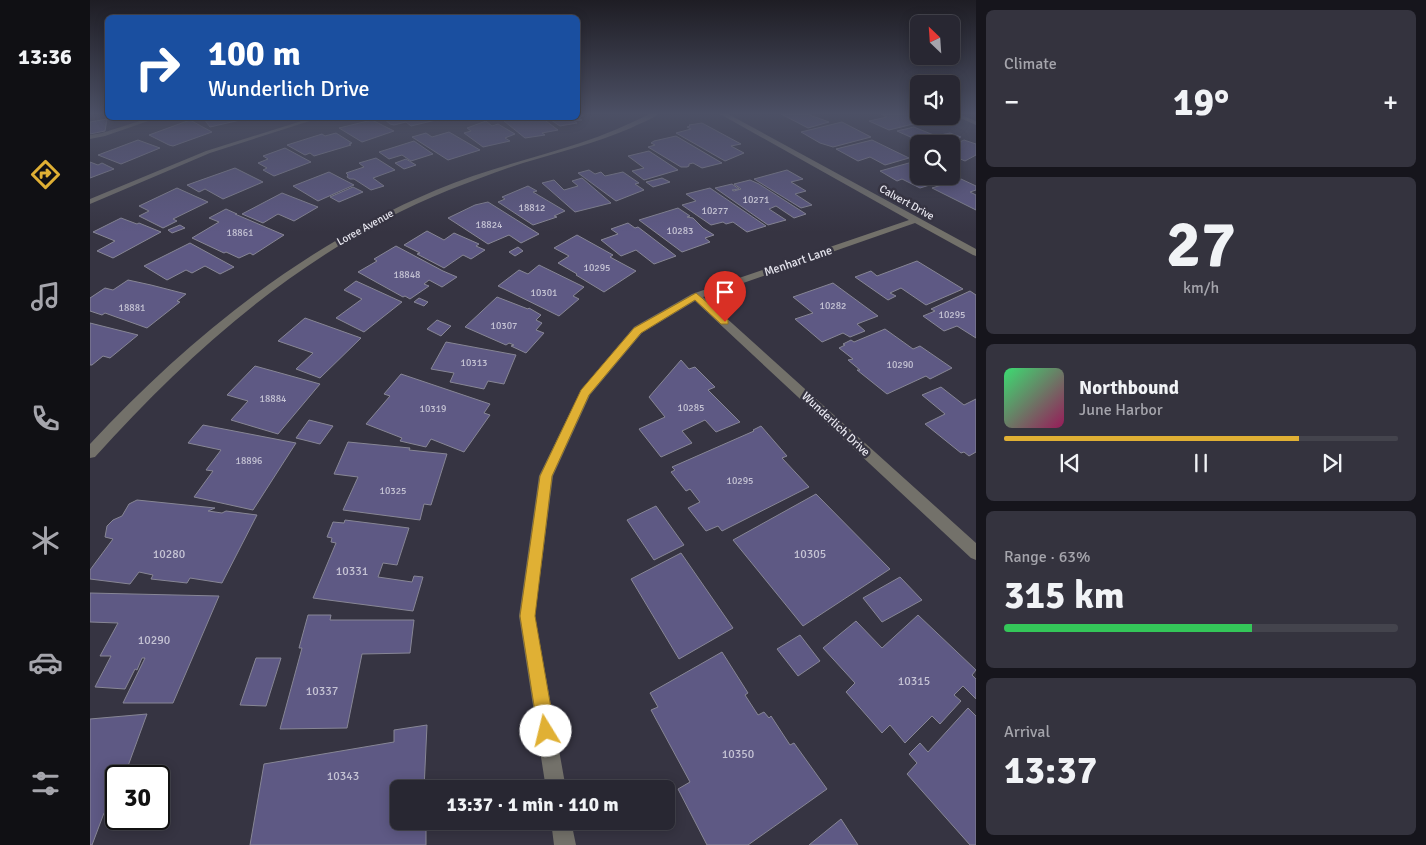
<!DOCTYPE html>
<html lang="en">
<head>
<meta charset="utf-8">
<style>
  :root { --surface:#282732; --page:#34333e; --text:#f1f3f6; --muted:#a5a5ac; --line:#44444d; --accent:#e0b034 }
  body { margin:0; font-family:Signika,sans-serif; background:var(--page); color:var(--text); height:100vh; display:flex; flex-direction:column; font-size:19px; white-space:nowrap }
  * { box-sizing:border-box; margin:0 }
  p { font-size:16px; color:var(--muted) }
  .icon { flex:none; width:28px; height:28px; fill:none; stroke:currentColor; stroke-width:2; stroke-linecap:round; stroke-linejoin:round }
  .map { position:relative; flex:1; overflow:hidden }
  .details { display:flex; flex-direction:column; gap:10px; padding:10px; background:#16151c; width:450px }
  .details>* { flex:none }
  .guide { position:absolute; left:15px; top:15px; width:475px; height:105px; border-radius:8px; box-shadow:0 2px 12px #0003,0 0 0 1px var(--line); background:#1a4fa0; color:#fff; overflow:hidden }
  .needle { width:32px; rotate:335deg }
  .tools { position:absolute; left:820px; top:15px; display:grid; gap:10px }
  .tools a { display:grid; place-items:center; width:50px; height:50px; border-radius:8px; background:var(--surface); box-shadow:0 2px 12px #0003,0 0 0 1px var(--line); font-size:25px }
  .speed { position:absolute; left:15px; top:765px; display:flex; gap:10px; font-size:25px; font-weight:700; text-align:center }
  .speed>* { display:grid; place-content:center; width:65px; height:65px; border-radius:50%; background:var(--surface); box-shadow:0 2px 12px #0003,0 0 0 1px var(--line); line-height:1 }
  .speed .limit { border:2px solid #111; border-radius:8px; background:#fff; color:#111 }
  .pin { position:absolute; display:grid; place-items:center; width:42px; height:42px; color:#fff; margin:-51px -21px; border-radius:50% 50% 50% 0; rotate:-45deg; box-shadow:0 0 5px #0007 }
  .pin .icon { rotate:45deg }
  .me { position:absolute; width:55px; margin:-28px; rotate:351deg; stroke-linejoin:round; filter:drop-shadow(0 0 4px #0008) }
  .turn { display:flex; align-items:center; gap:18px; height:105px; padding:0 20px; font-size:22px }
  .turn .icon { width:65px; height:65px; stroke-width:2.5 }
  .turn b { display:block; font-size:35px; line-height:42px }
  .big { font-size:38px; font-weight:800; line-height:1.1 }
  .details .card { flex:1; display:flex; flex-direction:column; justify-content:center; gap:8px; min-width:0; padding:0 18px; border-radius:8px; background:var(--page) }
  .details .dial { align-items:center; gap:0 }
  .dial b { font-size:65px; line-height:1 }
  .song { display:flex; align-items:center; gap:15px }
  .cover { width:60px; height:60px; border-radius:8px; background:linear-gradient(135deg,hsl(140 70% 55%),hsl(330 70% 35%)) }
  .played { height:5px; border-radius:2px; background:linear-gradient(90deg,var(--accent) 75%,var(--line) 75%) }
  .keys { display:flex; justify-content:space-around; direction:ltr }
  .heat { display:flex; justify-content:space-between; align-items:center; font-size:28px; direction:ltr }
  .charge { height:8px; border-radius:4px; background:linear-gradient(90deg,#34c759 63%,var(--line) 0) }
  .trip { position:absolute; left:300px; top:780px; width:285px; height:50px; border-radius:8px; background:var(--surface); box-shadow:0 2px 12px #0003,0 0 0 1px var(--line); font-weight:800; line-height:50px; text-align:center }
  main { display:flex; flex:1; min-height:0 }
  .dock { display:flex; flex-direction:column; width:90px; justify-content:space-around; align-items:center; background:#101014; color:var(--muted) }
  .dock .icon { width:35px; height:35px }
  .dock .selected { color:var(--accent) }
  .dock b { font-size:22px; color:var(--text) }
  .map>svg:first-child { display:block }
  .building { fill:#5e5984; stroke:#878695 }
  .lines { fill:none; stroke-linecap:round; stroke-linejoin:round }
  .minor { fill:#73716a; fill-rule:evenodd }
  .route { fill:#e0b034; stroke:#927222 }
  .labels { text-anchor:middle; stroke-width:5; stroke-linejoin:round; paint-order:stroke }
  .number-label { font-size:10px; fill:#c5c3d4 }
  .far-street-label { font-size:11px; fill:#e7e6ef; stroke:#363442 }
  .street-label { font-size:12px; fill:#e7e6ef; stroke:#363442 }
  .near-number-label { font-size:12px; fill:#c5c3d4 }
</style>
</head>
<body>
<main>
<nav class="dock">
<b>13:36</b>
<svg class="icon selected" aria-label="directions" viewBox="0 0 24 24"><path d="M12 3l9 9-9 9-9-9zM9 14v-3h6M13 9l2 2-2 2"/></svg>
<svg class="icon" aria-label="music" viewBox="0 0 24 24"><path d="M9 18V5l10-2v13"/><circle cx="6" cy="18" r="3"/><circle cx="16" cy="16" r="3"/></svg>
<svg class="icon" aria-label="phone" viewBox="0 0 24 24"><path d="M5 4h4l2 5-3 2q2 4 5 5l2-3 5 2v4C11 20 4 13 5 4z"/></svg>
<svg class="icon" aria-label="climate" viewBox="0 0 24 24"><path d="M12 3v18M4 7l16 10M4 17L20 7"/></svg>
<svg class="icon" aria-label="car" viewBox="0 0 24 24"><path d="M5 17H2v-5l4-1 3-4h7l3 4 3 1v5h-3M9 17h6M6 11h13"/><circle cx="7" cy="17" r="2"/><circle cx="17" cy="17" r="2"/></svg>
<svg class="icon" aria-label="filters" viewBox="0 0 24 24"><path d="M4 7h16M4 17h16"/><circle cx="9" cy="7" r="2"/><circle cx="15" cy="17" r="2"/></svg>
</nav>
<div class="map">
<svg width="886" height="845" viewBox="0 0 886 845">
  <rect width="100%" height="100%" fill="#363442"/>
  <path class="building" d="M 488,114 L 494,115 L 489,118 L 492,120 L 484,121 L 487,123 L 470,126 L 458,118 L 488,118 Z
    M 691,114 L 717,114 L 739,122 L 718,128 Z
    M 791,114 L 824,114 L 828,115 L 817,118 L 827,123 L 799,130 L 779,121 L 797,117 Z
    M 122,118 L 159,118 L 120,127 L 114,119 Z
    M 293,118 L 307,118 L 310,119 L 312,119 L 311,118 L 348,118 L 350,119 L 321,126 L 316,122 L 304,125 L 300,124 Z
    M 425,118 L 452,118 L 468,130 L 452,133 L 455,135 L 435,138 L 414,121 Z
    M 17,119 L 15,131 L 0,134 L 0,122 Z
    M 100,120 L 122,132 L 83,146 L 79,145 L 59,135 Z
    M 282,120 L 304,131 L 272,142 L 249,128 Z
    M 396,121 L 402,126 L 408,124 L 425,134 L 415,138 L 420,141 L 393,147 L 374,133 L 381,131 L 377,128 Z
    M 752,122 L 781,137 L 743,147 L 730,143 L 711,132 Z
    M 612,123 L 651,144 L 641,146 L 654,153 L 635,161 L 586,133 L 601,129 L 597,127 L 600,126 L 599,125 Z
    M 824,127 L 846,136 L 860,133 L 871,137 L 847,144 L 836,144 L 807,131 Z
    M 359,132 L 390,150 L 358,160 L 322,137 L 336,133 L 342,137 Z
    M 246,133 L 262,143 L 259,144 L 261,145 L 224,156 L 220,153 L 215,155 L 197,145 L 232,134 L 235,136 Z
    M 586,136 L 632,163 L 612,168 L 603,163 L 599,164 L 599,166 L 597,167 L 591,167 L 558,147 L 565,145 L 561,143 L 564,141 Z
    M 48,140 L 70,148 L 31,164 L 8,155 Z
    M 782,140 L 819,158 L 795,165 L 780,157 L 768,161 L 746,149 Z
    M 874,140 L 886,144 L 886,155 L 875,161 L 861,155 L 861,146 Z
    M 324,141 L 343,154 L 321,161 L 312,155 L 299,159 L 289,152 Z
    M 195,148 L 221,162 L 184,176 L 173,170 L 177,168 L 168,163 L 178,159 L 173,156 Z
    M 559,151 L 588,170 L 554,180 L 542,171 L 554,168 L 538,156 Z
    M 286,158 L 305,170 L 283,178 L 294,186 L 281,190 L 264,179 L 260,179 L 257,177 L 258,175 L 256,173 L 274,167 L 269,163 Z
    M 316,159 L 326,165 L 314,169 L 305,163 Z
    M 826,161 L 829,162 L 829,176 L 857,176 L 862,178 L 830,188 L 812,179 L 807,181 L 790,171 Z
    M 0,162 L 8,165 L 12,163 L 24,169 L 0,178 Z
    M 145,168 L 173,182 L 133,199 L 115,189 L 109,192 L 97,185 Z
    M 499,170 L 505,174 L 511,172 L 515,176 L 533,172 L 549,183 L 545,184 L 554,190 L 526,201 L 488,173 Z
    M 697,170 L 713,179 L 701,182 L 716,191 L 705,194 L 722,205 L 711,208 L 664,179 Z
    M 239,172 L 264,185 L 228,201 L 203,186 Z
    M 492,178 L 521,203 L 485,212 L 452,183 L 464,180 L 474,190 L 488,186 L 482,181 Z
    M 572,178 L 580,182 L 563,187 L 556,182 Z
    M 871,179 L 886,186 L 886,190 L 880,192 L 886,195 L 886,210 L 842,188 Z
    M 660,180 L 669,184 L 716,214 L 704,218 L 686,206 L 679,209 L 696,220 L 678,225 L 625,188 L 642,184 L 649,189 L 642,190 L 644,191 L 651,189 L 644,184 Z
    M 438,186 L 447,191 L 443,192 L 475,211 L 464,216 L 467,217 L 443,225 L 408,202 L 415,199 L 412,197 Z
    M 263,187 L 273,192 L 249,202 L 240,197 Z
    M 87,188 L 118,202 L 83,219 L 87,221 L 73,228 L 49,216 L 59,211 L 49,206 Z
    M 620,188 L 676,226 L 657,232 L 643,222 L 636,224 L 633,222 L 621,225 L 592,205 L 606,201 L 596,194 Z
    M 192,193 L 228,207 L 204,221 L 188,214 L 173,223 L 152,214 Z
    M 398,202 L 449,234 L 431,243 L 419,235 L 398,244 L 358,218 L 385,205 Z
    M 588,208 L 600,216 L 597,217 L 603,218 L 613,228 L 624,235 L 615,238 L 620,242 L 592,252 L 549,220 Z
    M 136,209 L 147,214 L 145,214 L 194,235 L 163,255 L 160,253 L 149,258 L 136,252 L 134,253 L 102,238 L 129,222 L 119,218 Z
    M 31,218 L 47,224 L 49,223 L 71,232 L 23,258 L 7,251 L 25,241 L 3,232 Z
    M 538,223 L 545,228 L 548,227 L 586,256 L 564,264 L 546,250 L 531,256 L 511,240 L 528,234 L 521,229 Z
    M 90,225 L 95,228 L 82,233 L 78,230 Z
    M 337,231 L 354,240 L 364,233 L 389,244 L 386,246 L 395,250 L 381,259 L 373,255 L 354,268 L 327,254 L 330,253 L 314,245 Z
    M 487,235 L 523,255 L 520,257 L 546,271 L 514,292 L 486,275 L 487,274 L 468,263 L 479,256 L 464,248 Z
    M 100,243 L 144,267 L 130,274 L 115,266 L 102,273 L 96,270 L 77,280 L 54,266 Z
    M 306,246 L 353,271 L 367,277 L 352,287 L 339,280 L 334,284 L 339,286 L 320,299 L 315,296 L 313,297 L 268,272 L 287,261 L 284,259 Z
    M 428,247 L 433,251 L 425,256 L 419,252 Z
    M 827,261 L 873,289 L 836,305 L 811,288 L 800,293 L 806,296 L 798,300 L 765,277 L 781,271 L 787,276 Z
    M 449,265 L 494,287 L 483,296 L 489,299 L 469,316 L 408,286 L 429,270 L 438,274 Z
    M 38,280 L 61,285 L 96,294 L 87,301 L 90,302 L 57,328 L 15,313 L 12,315 L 0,311 L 0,298 L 15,288 L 23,290 Z
    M 266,281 L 312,302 L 274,332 L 246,318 L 272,299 L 254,290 Z
    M 743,283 L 788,316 L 767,324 L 775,331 L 760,337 L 753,333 L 732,342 L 705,319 L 723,313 L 703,297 Z
    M 880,291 L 886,295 L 886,338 L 867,326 L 854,331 L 833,316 L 845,311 L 841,309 Z
    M 407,297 L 438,309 L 439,308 L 451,315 L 446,320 L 452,323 L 446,330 L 454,333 L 436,353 L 421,346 L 424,345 L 419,343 L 416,345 L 375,327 Z
    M 329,298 L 338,302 L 334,306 L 324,302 Z
    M 215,318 L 271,338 L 230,378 L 206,369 L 223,353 L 188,341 Z
    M 347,320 L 361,326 L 351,336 L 337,329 Z
    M 0,323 L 48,335 L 20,358 L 13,356 L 2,365 L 0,365 Z
    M 795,329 L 823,349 L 830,346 L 862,368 L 840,379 L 836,376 L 797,394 L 767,370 L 770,370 L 758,360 L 763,359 L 749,348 L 755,345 L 753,344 L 761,340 L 764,342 Z
    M 356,342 L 426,355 L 414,384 L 398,381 L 394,389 L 360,382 L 364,373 L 341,369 Z
    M 591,360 L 599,369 L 605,367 L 625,387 L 618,390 L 650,422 L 626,432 L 615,420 L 592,431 L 602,443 L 571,457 L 549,429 L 575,417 L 559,397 Z
    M 165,366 L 230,384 L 188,434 L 141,420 L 158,401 L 137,395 Z
    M 311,374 L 400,404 L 394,413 L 400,415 L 374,452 L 341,439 L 336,447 L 310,441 L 312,438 L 276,424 L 300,396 L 294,394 Z
    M 851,387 L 874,405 L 886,399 L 886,452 L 879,456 L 874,452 L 871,453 L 835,424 L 855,414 L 832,395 Z
    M 219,420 L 243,426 L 230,444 L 206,438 Z
    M 113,425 L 206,443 L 163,510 L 104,497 L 123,471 L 116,470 L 131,450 L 98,443 Z
    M 671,426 L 697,456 L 692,458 L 719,487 L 632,531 L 628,526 L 616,531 L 598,508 L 610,502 L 600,489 L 596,491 L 581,472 L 585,470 L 582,467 L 664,431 L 663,430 Z
    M 258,442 L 320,448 L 319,450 L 357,454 L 341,505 L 334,504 L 330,520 L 253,510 L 268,477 L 244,474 Z
    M 726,494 L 800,569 L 713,626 L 643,540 Z
    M 47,500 L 125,508 L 118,511 L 132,513 L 136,511 L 167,515 L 132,583 L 100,578 L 97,583 L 61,579 L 63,575 L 49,572 L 40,584 L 0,579 L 0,570 L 23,539 L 15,537 L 17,526 L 23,520 L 32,516 L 39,504 Z
    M 566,506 L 594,545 L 564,560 L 537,520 Z
    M 255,520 L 319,528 L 307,565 L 293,563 L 288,577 L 322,582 L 324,576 L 333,577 L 323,611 L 223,598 L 246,543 L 241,542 L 242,538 L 237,537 L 243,522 L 254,523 Z
    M 591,553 L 643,628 L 589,659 L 541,579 Z
    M 810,577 L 832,600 L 792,622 L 773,598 Z
    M 0,593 L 129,596 L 83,703 L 33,703 L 55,658 L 52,658 L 47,670 L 45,669 L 35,689 L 5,687 L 21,656 L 10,656 L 28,623 L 0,622 Z
    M 218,615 L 241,615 L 240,620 L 324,620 L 320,653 L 272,654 L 257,728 L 190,729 L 212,648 L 209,648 Z
    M 828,615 L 886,670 L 882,675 L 886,679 L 886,699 L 873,686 L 864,695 L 871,701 L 850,724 L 842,716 L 815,743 L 800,725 L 792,733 L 756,692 L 765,683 L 733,648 L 766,621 L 792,648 Z
    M 710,635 L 730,661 L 708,676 L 687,649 Z
    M 632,652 L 658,693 L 655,695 L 668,715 L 674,712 L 679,718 L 681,716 L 700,745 L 704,743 L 737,789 L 658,845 L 617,845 L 588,789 L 600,782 L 561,710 L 568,707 L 560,693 Z
    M 166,658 L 191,658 L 176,706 L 150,705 Z
    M 878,708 L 886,716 L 886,845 L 880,845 L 817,774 L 827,763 L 819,754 L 830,743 L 838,752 Z
    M 57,714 L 38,766 L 61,765 L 57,776 L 26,776 L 26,812 L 14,813 L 2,845 L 0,845 L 0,719 Z
    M 337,725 L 334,789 L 309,789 L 309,821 L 336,821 L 336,845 L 160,845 L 174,764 L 304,742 L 304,730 Z
    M 751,819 L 768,845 L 719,845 Z"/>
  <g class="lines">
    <path class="minor" d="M 560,114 L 568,114 C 561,120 550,123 541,128 C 506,143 470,152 433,163 C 408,171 383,181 359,190 C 218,247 105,346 5,457 L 0,458 L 0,444 C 99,338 211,247 346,190 C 393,170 441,159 490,143 C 514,135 537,125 560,114 Z
      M 630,114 L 638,114 L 886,249 L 886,256 L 883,255 L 825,223 L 613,297 L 886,543 L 886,560 L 881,558 L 605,301 L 552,333 L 500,395 L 463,476 L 445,616 L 476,789 L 456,789 L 429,616 L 449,476 L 491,390 L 544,327 L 602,294 L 819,220 Z
      M 861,114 L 869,114 L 886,121 L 886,125 Z
      M 59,118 L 67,118 L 15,136 L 0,139 L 0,135 L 12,133 Z
      M 221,118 L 229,118 L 120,153 L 0,204 L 0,199 L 116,151 Z
      M 461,821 L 481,821 L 486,845 L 464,845 Z"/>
  </g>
  <linearGradient id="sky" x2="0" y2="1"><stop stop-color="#1e1d24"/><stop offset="0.49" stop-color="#4c5065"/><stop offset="1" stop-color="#4c5065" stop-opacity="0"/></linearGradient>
  <rect width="886" height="232" fill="url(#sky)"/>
  <path class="route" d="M 606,293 L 638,320 L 638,324 L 631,324 L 605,300 L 551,333 L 499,395 L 462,476 L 445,616 L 465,731 L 462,737 L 456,740 L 450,737 L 448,731 L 430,616 L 450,476 L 491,390 L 544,328 Z"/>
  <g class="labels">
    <g class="number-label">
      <text x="666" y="203">10271</text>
      <text x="442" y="211">18812</text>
      <text x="625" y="214">10277</text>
      <text x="399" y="228">18824</text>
      <text x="590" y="234">10283</text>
      <text x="150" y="236">18861</text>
      <text x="507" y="271">10295</text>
      <text x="317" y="278">18848</text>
      <text x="454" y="296">10301</text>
      <text x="743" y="309">10282</text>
      <text x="42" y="311">18881</text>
      <text x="862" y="318">10295</text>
      <text x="414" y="329">10307</text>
      <text x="384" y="366">10313</text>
      <text x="810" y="368">10290</text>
      <text x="183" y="402">18884</text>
      <text x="601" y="411">10285</text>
      <text x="343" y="412">10319</text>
      <text x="159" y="464">18896</text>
      <text x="650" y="484">10295</text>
      <text x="303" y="494">10325</text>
    </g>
    <g class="far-street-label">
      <text transform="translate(817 202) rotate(29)" y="4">Calvert Drive</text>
      <text transform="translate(275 227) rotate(-29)" y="4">Loree Avenue</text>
    </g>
    <g class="street-label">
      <text transform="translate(708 261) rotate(-19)" y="4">Menhart Lane</text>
      <text transform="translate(746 424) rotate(43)" y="4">Wunderlich Drive</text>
    </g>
    <g class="near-number-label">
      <text x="79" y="558">10280</text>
      <text x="720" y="558">10305</text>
      <text x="262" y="575">10331</text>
      <text x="64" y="644">10290</text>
      <text x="824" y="685">10315</text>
      <text x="232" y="695">10337</text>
      <text x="648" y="758">10350</text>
      <text x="253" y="780">10343</text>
    </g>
  </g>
</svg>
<div class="tools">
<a><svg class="needle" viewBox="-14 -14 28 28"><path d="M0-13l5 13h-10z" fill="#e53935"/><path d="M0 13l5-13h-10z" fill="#a5a5ac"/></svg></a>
<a><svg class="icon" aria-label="sound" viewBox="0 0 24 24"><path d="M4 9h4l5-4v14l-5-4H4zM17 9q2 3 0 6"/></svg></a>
<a><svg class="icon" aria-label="search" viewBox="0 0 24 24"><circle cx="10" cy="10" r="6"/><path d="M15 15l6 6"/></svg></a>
</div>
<div class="speed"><div class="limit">30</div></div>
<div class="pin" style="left:635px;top:322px;background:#d93025"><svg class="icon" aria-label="arrive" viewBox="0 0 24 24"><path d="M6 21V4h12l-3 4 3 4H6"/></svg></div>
<svg class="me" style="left:456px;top:731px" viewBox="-20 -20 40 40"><circle r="19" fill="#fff"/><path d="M0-13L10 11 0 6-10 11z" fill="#e0b034"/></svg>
<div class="trip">13:37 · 1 min · 110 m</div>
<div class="guide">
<div class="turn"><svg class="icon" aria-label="right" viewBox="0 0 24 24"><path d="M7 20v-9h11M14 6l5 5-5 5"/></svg><div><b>100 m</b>Wunderlich Drive</div></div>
</div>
</div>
<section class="details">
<div class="card"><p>Climate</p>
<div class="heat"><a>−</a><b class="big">19°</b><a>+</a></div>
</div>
<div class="card dial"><b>27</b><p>km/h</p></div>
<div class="card">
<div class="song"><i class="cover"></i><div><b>Northbound</b><p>June Harbor</p></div></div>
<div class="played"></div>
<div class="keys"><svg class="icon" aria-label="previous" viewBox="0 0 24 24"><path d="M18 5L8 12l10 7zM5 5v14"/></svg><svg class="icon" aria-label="pause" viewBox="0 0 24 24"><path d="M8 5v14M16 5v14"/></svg><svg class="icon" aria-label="next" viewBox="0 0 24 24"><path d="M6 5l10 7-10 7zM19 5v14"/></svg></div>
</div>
<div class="card"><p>Range · 63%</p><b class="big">315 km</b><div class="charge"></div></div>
<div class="card"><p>Arrival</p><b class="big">13:37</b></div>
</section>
</main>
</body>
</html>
